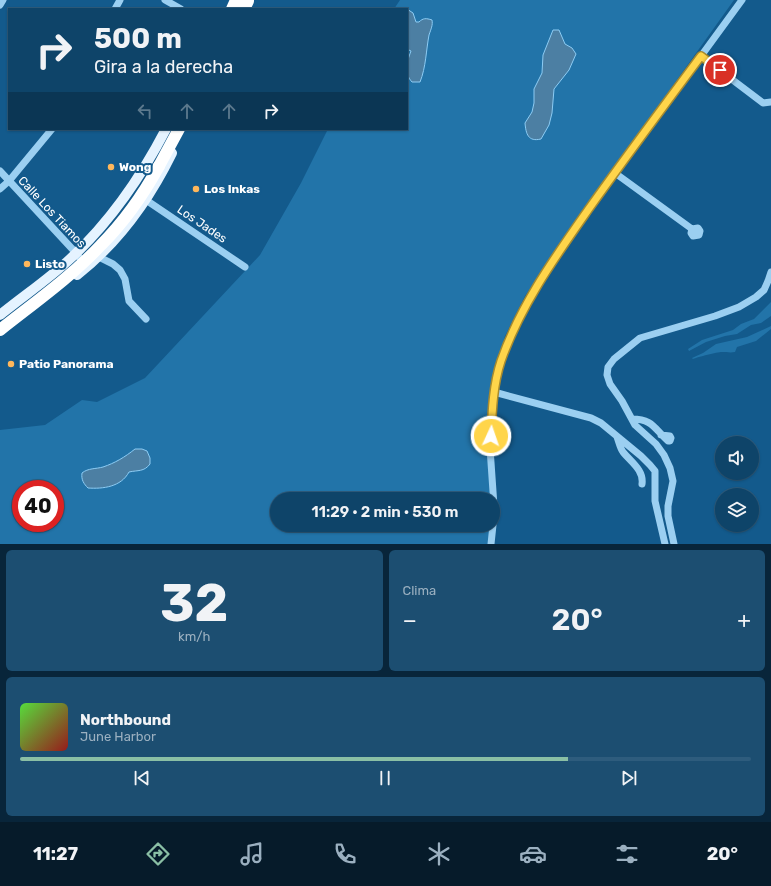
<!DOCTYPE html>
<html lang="es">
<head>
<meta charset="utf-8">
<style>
  :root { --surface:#0e4469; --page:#1c4e71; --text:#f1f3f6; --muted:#9bb0c0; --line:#2e5c7d; --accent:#8abfa5 }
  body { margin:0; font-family:Rubik,sans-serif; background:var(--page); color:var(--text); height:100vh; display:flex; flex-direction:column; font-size:15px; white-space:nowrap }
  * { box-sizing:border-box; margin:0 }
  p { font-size:13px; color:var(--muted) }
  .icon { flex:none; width:22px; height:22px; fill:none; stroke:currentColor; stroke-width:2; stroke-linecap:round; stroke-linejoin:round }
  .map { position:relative; height:544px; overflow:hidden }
  .drawer { display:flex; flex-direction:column; gap:6px; padding:6px; background:#08253a; flex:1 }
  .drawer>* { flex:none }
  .banner { position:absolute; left:8px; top:8px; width:400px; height:122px; border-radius:0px; box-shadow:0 1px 3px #0004,0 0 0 1px var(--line); background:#0e4469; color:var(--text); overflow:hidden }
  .buttons { position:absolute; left:715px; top:436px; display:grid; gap:8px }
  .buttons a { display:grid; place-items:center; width:44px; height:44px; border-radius:50%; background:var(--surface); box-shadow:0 1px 3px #0004,0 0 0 1px var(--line); font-size:20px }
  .speed { position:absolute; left:12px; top:480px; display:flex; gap:8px; font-size:20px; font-weight:700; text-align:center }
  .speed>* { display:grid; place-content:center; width:52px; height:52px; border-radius:50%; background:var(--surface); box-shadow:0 1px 3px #0004,0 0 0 1px var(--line); line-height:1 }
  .speed .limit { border:6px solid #d22; background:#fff; color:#111 }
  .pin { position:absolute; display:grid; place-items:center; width:34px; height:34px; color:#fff; margin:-17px; border:2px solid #fff; border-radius:50%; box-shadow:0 1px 4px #0007 }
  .me { position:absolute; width:44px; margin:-22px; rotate:3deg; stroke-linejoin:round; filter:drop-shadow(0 0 3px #0008) }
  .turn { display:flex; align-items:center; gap:14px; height:84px; padding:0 20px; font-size:18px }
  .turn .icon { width:52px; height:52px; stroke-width:2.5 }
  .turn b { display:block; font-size:28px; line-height:34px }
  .lanes { display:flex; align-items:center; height:38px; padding:0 20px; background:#0003; justify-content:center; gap:20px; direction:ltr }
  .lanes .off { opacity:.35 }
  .big { font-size:30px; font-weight:600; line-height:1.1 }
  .drawer .card { flex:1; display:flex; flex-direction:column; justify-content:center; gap:6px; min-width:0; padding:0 14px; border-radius:6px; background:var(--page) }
  .drawer .dial { align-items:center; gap:0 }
  .dial b { font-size:52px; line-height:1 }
  .song { display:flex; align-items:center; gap:12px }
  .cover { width:48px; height:48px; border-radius:6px; background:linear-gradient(135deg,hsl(110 70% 55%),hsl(0 70% 35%)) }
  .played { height:4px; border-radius:2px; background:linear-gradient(90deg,var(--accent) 75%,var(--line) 75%) }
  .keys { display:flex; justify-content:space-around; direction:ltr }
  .heat { display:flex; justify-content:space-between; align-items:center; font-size:22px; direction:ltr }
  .drawer .tiles { flex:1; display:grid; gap:6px; grid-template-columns:1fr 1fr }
  .card:last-child { grid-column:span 2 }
  .trip { position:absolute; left:270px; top:492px; width:230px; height:40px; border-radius:20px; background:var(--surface); box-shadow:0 1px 3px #0004,0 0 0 1px var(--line); font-weight:600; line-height:40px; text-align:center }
  .tabs { display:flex; height:64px; justify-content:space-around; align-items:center; background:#061b2a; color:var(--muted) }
  .tabs .icon { width:28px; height:28px }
  .tabs .on { color:var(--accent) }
  .tabs b { font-size:18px; color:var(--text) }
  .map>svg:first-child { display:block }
  .green { fill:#2274a9; fill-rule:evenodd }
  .water { fill:#4c7fa3; stroke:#8dccf4 }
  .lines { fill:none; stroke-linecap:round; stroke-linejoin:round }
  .minor { stroke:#9bcff1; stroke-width:7 }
  .major { stroke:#e5f3ff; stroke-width:10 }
  .highway { stroke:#fff; stroke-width:12 }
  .highway-bridge { stroke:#fff; stroke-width:12 }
  .route-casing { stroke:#a68a30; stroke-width:10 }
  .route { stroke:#ffd54a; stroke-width:7 }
  .poi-dot { fill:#ffb75b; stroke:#135a8c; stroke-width:1.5 }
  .labels { text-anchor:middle; stroke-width:4; stroke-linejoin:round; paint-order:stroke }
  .poi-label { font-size:12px; font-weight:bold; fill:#fff; stroke:#135a8c; text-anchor:start }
  .street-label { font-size:12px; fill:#fff; stroke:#135a8c }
</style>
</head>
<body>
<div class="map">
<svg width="771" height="544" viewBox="0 0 771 544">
  <rect width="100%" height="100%" fill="#135a8c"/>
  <path class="green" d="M 400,0 L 734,0 L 571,228 L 525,296 L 505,336 L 491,383 L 488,446 L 492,499 L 277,499 L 277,525 L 490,525 L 489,544 L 0,544 L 0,430 L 45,425 L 82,400 L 97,402 L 145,378 L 260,255 L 301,183 L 328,129 L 407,129 L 407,9 L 394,9 ZM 21,489 L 55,489 L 55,523 L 21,523 Z
    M 771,302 L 771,316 L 761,323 L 751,325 L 737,334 L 725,336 L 706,342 L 689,351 L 688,349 L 702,340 L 733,330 L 741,324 L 754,319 Z
    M 771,326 L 771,329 L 756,341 L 737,347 L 735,352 C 730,353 727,352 722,352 C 717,352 698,357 693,359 L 692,358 L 703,353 L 716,344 L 747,337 Z"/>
  <path class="water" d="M 407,9 L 413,13 L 416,22 L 419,22 C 423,18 426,18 432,20 C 433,25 431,29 429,35 C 426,51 426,67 420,82 L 412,82 C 403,72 407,62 411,51 L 407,49 Z
    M 553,30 L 559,30 L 565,44 L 572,48 L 576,54 L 569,70 L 554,89 L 552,113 L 549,125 L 541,139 C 528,142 526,134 525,123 L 532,112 L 534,103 L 534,89 L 542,73 L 543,55 Z
    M 135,449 L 142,449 L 147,451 L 150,458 L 150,464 C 144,472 138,470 129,472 C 121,487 103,489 88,488 C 84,484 81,480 82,473 C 88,468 96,469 103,467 C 115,463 125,457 135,449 Z"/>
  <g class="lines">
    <path class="minor" d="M 165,0 L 181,9
      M 0,5 L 3,0
      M 115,9 L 120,0
      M 701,56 L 763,103 L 771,102
      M 0,171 L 76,253 L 82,261 L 83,266
      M 615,173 L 692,229 L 698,228 L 700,231 L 699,235 L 693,236 L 691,233 L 692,229
      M 0,189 L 9,181 L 52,129
      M 146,200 L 245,267
      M 99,257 L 113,264 L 120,270 L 125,279 L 129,301 L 146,319
      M 494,392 L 591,418 L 601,423 L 641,456 L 650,465 L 655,471 L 655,501 L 665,544
      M 632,419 C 652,419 654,428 668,441 L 670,441 L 671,438 L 670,436 L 661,435
      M 617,437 C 619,442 620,448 623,452 C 631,462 644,470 642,484
      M 493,523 L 494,506 L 490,448 L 494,392 L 500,363 L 516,324 L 536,288 L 563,245 L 742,0
      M 491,544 L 493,525
      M 674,544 L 668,516 L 668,506 L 673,481 L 670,468 L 664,455 L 656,444 L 635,425 L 622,401 L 610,384 L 607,375 L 608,367 L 614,359 L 640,338 L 715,316 L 739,307 L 756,297 L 764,290 L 768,281 L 771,272"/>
    <path class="major" d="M 77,275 C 119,242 149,200 172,153
      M 0,315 C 23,296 49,279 71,258 C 111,221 141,177 166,129"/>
    <path class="highway" d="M 232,9 L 236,0
      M 244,9 L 248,1
      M 159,166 L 179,129"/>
    <path class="highway-bridge" d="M 0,330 C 34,303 71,277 101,245 C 124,222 143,195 159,166"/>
  </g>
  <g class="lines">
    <defs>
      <path id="route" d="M 491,436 C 492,412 493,385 501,361 C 520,306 555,257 588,210 C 625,158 663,107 701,56 L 720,70"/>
    </defs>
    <use href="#route" class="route-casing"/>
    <use href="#route" class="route"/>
  </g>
  <g class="poi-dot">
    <circle cx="111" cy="167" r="4"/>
    <circle cx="196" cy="189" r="4"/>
    <circle cx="27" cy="264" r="4"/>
    <circle cx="11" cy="364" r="4"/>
  </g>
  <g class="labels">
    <g class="poi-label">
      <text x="119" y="171">Wong</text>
      <text x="204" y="193">Los Inkas</text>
      <text x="35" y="268">Listo</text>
      <text x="19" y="368">Patio Panorama</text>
    </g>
    <g class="street-label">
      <text transform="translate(52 212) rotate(47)" y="4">Calle Los Tiamos</text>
      <text transform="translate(202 224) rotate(34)" y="4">Los Jades</text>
    </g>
  </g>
</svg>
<div class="buttons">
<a><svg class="icon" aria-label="sound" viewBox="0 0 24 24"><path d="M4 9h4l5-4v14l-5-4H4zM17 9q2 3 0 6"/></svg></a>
<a><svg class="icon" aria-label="layers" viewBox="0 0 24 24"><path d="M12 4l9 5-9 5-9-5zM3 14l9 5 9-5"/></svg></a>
</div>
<div class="speed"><div class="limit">40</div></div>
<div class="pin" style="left:720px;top:70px;background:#d93025"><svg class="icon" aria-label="arrive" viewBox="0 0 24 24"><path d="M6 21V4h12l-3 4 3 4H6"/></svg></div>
<svg class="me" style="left:491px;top:436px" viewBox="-20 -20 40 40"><circle r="17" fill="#ffd54a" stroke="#fff" stroke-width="3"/><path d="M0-11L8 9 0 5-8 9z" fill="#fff"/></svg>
<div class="trip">11:29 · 2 min · 530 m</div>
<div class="banner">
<div class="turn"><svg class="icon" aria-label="right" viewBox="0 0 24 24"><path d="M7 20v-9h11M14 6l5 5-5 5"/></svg><div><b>500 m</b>Gira a la derecha</div></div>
<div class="lanes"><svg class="icon off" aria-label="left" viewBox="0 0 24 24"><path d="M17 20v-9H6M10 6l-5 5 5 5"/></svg><svg class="icon off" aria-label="ahead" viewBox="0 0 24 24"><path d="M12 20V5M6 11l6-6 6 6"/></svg><svg class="icon off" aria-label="ahead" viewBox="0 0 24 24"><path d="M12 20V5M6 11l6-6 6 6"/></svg><svg class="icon" aria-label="right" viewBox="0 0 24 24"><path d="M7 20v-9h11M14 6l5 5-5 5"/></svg></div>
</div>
</div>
<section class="drawer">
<div class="tiles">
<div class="card dial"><b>32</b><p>km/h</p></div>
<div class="card"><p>Clima</p>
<div class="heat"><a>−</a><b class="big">20°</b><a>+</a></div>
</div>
<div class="card">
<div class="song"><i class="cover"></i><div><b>Northbound</b><p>June Harbor</p></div></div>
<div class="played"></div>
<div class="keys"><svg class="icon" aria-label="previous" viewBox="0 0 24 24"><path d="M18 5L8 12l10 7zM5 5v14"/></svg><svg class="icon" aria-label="pause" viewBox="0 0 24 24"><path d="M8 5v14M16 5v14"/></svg><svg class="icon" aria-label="next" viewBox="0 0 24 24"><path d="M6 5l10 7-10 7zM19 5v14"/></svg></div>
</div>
</div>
</section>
<nav class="tabs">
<b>11:27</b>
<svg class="icon on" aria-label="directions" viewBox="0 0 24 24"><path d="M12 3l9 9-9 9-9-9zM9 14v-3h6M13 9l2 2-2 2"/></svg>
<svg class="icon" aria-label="music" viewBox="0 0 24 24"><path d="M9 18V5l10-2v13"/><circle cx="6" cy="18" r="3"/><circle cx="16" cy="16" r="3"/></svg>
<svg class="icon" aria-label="phone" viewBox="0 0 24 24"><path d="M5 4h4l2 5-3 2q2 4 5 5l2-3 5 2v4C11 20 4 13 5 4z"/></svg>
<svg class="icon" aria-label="climate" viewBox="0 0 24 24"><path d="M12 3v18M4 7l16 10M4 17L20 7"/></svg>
<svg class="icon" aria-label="car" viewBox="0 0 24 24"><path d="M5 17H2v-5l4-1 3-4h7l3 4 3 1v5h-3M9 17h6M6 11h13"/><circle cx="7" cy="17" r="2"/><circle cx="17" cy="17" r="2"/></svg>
<svg class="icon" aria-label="filters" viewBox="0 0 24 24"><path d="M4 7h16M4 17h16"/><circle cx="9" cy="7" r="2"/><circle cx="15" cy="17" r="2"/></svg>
<b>20°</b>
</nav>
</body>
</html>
